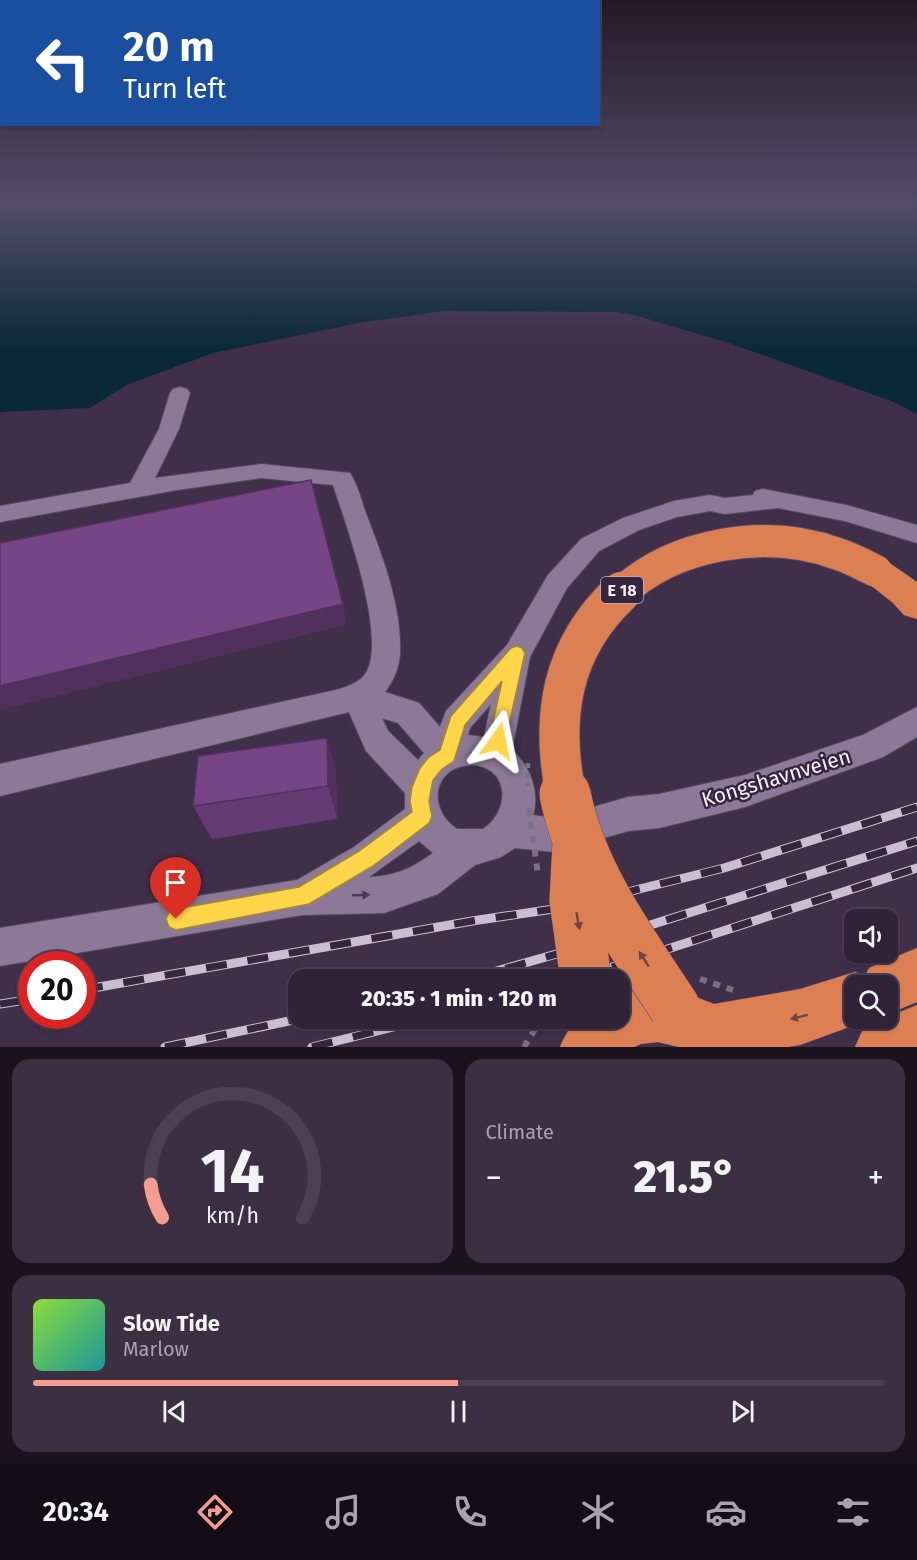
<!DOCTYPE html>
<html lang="en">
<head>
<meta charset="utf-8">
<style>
  :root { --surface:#302337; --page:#3c2f42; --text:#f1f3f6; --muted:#a8a4ad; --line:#4b4052; --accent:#f59c91 }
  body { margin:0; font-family:"Fira Sans",sans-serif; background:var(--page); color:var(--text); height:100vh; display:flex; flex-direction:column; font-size:22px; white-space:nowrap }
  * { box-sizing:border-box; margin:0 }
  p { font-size:20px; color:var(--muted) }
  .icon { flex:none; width:33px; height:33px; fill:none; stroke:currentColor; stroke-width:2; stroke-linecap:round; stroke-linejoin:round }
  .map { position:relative; height:1047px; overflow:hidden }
  .sheet { display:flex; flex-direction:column; gap:12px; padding:12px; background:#1a131e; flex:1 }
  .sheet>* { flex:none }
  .banner { position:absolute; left:0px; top:0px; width:600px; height:126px; box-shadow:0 2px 4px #0004,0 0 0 2px var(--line); background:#1a4fa0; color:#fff; overflow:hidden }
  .fabs { position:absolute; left:844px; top:909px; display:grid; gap:12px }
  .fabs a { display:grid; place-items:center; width:54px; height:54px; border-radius:12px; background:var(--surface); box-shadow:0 2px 4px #0004,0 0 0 2px var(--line); font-size:30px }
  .speed { position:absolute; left:18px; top:951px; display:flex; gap:12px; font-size:30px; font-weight:700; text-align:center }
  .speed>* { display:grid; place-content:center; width:78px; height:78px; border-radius:50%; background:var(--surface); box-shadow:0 2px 4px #0004,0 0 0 2px var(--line); line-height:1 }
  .speed .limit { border:9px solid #d22; background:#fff; color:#111 }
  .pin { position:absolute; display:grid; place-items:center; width:51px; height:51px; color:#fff; margin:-62px -26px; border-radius:50% 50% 50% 0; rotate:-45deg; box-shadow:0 0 6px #0007 }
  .pin .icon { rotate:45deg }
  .me { position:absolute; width:66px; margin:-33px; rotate:12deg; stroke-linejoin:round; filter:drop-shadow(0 0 4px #0008) }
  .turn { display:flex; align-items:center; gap:21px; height:126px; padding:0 24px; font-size:27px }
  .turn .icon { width:78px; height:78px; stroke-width:2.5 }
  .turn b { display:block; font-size:42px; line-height:51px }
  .big { font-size:45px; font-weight:800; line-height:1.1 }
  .sheet .widget { flex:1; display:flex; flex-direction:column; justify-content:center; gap:9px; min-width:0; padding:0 21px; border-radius:18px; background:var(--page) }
  .sheet .dial { align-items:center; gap:0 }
  .dial svg { height:156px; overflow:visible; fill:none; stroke:var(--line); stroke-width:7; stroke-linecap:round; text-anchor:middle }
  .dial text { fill:var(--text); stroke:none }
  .song { display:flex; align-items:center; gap:18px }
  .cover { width:72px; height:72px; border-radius:9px; background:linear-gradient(135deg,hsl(90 70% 55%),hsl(180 70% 35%)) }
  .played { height:6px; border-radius:3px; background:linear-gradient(90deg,var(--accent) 50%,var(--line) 50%) }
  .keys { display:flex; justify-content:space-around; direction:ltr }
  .heat { display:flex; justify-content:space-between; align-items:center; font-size:33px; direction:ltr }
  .sheet .tiles { flex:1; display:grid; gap:12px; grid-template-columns:1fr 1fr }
  .widget:last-child { grid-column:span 2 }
  .trip { position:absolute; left:288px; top:969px; width:342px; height:60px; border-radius:18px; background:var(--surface); box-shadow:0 2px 4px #0004,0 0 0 2px var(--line); font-weight:800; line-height:60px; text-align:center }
  .tab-bar { display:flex; height:96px; justify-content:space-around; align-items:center; background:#130e16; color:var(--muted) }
  .tab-bar .icon { width:42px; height:42px }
  .tab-bar .active { color:var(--accent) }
  .tab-bar b { font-size:27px; color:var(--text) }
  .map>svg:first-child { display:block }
  .water { fill:#0a2938 }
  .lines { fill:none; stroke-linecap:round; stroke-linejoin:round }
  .minor-casing { stroke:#584b60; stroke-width:2 }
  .highway-casing { stroke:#584b60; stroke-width:1 }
  .path { stroke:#7d6f85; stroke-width:6; stroke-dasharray:7 7; stroke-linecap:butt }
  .minor { fill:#8c7997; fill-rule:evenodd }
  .highway { fill:#dc8054; fill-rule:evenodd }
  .rail-casing { stroke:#cabfd0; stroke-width:9 }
  .rail { stroke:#35253e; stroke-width:7; stroke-dasharray:21; stroke-linecap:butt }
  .highway-bridge-far2-casing { stroke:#584b60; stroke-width:34; stroke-linecap:butt }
  .highway-bridge-far1-casing { stroke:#584b60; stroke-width:42; stroke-linecap:butt }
  .highway-bridge-casing { stroke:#584b60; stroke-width:52; stroke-linecap:butt }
  .path-bridge-far1 { stroke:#7d6f85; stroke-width:4.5; stroke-dasharray:5 5; stroke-linecap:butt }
  .path-bridge { stroke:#7d6f85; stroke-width:6; stroke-dasharray:7 7; stroke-linecap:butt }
  .highway-bridge-far2 { stroke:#dc8054; stroke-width:32 }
  .highway-bridge-far1 { stroke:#dc8054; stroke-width:40 }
  .highway-bridge { stroke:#dc8054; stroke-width:51 }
  .wall { fill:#653b73 }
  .shaded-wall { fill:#52305e }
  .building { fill:#754586; stroke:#52305e; stroke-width:1.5 }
  .oneway { fill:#4b3a54 }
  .oneway2 { fill:#6f4546 }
  .route { fill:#ffd54a; stroke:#a68a30; stroke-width:1.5 }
  .labels { text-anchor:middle; stroke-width:5; stroke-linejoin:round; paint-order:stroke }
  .shield { fill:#35253e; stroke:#beb3c4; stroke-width:1.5 }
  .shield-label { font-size:16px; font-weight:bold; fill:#f8f0fd }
  .near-street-label { font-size:21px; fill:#f8f0fd; stroke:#35253e }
</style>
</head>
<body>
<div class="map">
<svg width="917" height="1047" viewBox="0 0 917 1047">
  <rect width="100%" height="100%" fill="#402f49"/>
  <path class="water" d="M 0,203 L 917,203 L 917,414 L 891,401 L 729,343 L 634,315 L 618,312 L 444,311 L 359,323 L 213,353 L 126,385 L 90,408 L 0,412 Z"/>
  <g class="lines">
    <defs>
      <path id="minor" d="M 180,387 L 187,389 L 190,393 L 179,429 L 155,478 L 261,464 L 350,473 C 357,484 361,498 365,511 C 382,555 402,606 400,654 C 399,668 393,682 385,692 L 419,703 L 440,727 L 446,711 L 507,645 L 548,575 L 581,539 L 623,518 L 674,501 L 710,495 L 725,498 L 753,495 L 755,491 L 763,489 L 846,505 L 917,525 L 917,543 L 845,521 L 778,508 L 725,514 L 710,511 L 677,517 L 639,530 L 599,551 L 567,588 L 530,657 L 512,750 C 530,766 540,792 533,815 L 555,818 L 628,797 L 659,794 L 745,775 L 863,735 L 917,707 L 917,737 L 883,757 L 745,807 L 659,828 L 628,831 L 555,852 L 515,848 L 501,857 L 475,865 L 438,894 L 384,913 L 302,915 L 0,966 L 0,928 L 297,880 L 354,847 L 405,809 L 405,793 L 366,751 L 349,712 L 0,796 L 0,764 L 336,690 C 347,687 362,682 367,671 C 386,634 346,524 333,485 L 261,478 L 177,490 L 0,522 L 0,506 L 130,483 L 159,429 L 170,393 L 173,389 ZM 491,704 L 484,737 L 468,735 L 470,728 ZM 382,718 L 398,723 L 424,753 L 418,760 L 388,731 ZM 475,765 C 510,770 510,811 483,829 L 457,829 C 425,808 434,763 475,765 ZM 419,841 L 433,853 C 413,868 393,877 369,877 Z"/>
      <path id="highway" d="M 876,558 L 888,562 L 917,582 L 917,619 L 904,615 L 893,603 L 864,580 L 858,571 L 864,562 Z
        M 917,948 L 917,1002 L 888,1014 L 888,986 L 855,986 L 855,1018 L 874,1018 L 800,1045 L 788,1047 L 679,1047 L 658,1042 L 641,1044 L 634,1047 L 560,1047 C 576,1010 584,1018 620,1018 L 620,996 L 641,988 L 658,987 L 675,989 L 714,1004 L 800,989 L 855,972 L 865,976 L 869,968 Z
        M 917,1005 L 917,1047 L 855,1047 L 864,1027 Z"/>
    </defs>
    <use href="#minor" class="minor-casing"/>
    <use href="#highway" class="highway-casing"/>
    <path class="path" d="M 524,1047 L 542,1018"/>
    <use href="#minor" class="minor"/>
    <use href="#highway" class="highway"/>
    <defs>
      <path id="rail" d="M 465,980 L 574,949 L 917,841
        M 572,980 L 917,868
        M 82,990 L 472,921 L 567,907 L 724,868 L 917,807
        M 0,1004 L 32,999
        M 165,1047 L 303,1018
        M 312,1047 L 430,1018"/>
    </defs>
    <use href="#rail" class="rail-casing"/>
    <use href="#rail" class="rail"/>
    <defs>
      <path id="highway-bridge-far2" d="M 620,594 C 675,542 767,528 838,554 C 851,558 863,565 876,571"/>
      <path id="highway-bridge-far1" d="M 566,795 C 550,717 561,648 621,592"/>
      <path id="highway-bridge" d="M 565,794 C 581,874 631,941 675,1008
        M 578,843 L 575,900 L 586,980"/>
    </defs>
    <use href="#highway-bridge-far2" class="highway-bridge-far2-casing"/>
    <use href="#highway-bridge-far1" class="highway-bridge-far1-casing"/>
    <use href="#highway-bridge" class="highway-bridge-casing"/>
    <path class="path-bridge-far1" d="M 528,763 L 528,786"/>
    <path class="path-bridge" d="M 529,808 L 538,875
      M 700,979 L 733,990"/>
    <use href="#highway-bridge-far2" class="highway-bridge-far2"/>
    <use href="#highway-bridge-far1" class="highway-bridge-far1"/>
    <use href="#highway-bridge" class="highway-bridge"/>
  </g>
  <path class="wall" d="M 327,738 L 336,773 L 337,819 L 212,839 L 193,806 Z"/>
  <path class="shaded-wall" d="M 343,604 L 346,625 L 0,710 L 0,686 Z
    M 327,738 L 336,773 L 337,819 L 328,786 Z"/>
  <path class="building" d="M 311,480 L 343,604 L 0,686 L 0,543 Z
    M 327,738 L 328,786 L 193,806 L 198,756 Z"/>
  <defs><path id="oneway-solid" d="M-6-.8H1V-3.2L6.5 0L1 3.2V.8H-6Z" transform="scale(1.5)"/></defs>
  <use class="oneway" href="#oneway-solid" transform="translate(361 895) rotate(-2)"/>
  <g class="oneway2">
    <use href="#oneway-solid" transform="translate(578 921) rotate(80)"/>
    <use href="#oneway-solid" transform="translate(644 959) rotate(-123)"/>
    <use href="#oneway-solid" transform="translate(799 1017) rotate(166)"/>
  </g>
  <linearGradient id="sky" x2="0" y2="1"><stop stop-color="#231a28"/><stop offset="0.58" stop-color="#534d6a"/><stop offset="1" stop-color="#534d6a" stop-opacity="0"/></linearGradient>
  <rect width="917" height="350" fill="url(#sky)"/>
  <path class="route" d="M 517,646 L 522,648 L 525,653 L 504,747 L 498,749 L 492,747 L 489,741 L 502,681 L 465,725 L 454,761 L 442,769 L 433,780 L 429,801 L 432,816 L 429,823 L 373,866 L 309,904 L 176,930 L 169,927 L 166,919 L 169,912 L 176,909 L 299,887 L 359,851 L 412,812 L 410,801 L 412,787 L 420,768 L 429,757 L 440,750 L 451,716 L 511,648 Z"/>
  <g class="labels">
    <rect class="shield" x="601" y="577" width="42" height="26" rx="4.5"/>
    <g class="shield-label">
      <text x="622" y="596">E 18</text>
    </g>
    <g class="near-street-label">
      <text transform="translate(776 778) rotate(-17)" y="7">Kongshavnveien</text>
    </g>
  </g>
</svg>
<div class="fabs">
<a><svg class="icon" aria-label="sound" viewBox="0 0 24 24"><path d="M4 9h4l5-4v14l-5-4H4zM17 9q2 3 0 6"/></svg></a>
<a><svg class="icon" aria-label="search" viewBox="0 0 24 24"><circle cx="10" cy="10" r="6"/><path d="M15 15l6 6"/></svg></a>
</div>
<div class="speed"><div class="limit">20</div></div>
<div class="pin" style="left:176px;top:919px;background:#d93025"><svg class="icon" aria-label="arrive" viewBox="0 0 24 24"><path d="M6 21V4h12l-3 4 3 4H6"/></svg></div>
<svg class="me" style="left:498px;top:741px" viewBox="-20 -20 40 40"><path d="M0-17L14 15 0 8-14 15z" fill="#ffd54a" stroke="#fff" stroke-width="4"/></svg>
<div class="trip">20:35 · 1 min · 120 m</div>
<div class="banner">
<div class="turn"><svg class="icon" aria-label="left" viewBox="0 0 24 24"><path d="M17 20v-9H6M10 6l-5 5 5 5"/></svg><div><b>20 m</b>Turn left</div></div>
</div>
</div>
<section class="sheet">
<div class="tiles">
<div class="widget dial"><svg viewBox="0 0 100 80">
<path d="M14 69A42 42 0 1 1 86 69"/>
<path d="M14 69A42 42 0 0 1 8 52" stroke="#f59c91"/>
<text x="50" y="56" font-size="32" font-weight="700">14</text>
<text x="50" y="72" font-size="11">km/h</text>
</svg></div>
<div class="widget"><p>Climate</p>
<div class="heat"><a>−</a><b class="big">21.5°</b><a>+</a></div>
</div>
<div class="widget">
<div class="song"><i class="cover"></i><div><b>Slow Tide</b><p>Marlow</p></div></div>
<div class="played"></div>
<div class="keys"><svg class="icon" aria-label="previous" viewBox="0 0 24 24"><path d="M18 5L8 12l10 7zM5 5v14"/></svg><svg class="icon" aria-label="pause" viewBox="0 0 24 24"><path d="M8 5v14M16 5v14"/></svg><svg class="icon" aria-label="next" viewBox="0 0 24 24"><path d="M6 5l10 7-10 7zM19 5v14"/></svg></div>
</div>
</div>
</section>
<nav class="tab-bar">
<b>20:34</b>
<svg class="icon active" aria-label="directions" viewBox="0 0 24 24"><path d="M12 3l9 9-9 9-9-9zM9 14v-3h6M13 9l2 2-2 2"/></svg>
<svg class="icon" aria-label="music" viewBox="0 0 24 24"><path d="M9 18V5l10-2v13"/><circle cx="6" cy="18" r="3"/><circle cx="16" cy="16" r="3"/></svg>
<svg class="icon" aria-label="phone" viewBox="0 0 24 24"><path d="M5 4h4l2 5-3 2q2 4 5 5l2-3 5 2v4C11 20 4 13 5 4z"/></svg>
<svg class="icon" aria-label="climate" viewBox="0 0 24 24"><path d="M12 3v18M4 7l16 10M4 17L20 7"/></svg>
<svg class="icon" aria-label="car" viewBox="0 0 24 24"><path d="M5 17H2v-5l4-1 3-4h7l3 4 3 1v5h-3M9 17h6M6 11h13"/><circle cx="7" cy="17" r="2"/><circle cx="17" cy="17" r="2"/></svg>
<svg class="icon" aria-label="filters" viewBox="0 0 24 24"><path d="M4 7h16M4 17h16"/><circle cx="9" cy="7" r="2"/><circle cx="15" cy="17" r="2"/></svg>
</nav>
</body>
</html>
